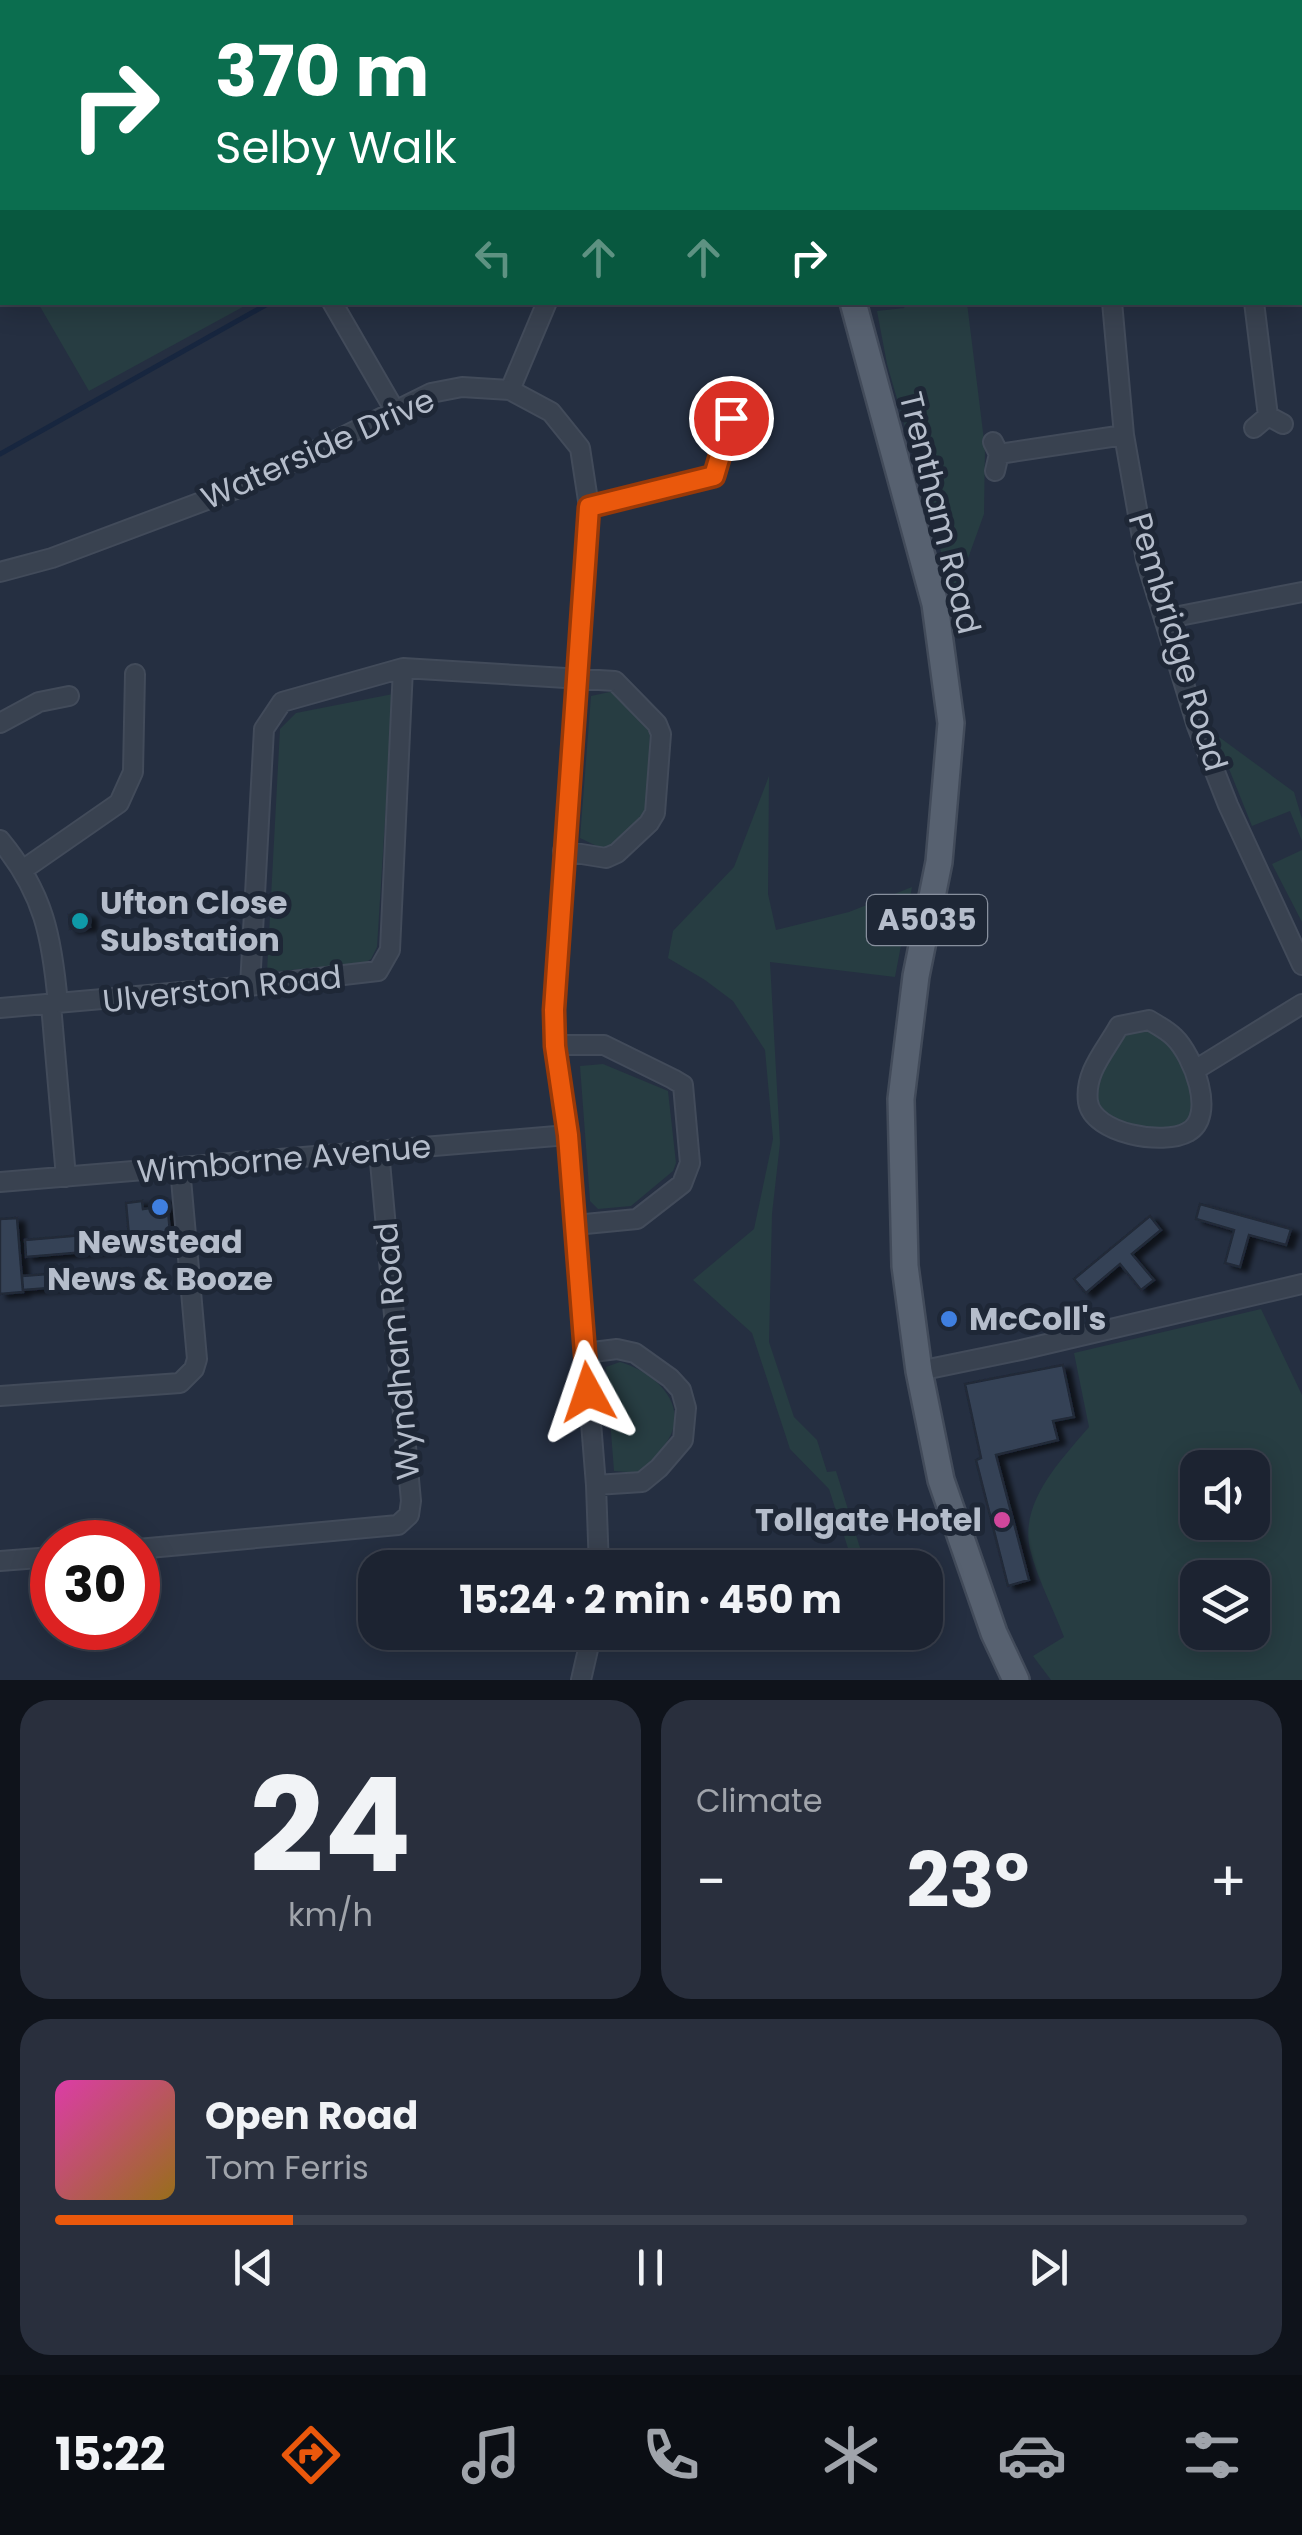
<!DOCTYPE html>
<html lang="en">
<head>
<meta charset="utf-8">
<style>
  :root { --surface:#1c2331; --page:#292f3d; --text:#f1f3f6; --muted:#a0a4ab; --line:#3a404d; --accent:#ea580c }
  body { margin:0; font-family:Poppins,sans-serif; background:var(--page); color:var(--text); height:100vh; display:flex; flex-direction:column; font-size:38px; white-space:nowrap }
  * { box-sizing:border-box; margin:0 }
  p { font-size:32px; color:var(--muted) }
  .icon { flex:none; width:55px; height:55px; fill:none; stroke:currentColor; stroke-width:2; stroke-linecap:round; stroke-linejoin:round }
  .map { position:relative; height:1680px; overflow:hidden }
  .panel { display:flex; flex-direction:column; gap:20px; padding:20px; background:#0f131b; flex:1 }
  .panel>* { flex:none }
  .guide { position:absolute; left:0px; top:0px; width:1302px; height:305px; box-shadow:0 5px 25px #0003,0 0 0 2px var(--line); background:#0b6e4f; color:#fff; overflow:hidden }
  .tools { position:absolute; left:1180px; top:1450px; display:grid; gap:20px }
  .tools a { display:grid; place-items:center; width:90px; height:90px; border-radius:20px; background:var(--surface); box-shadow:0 5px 25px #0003,0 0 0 2px var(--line); font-size:50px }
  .speed { position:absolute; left:30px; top:1520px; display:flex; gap:20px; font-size:50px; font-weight:700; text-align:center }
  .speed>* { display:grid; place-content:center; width:130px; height:130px; border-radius:50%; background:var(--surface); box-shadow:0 5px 25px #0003,0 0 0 2px var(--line); line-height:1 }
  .speed .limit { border:15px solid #d22; background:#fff; color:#111 }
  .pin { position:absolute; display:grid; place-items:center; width:85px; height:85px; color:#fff; margin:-42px; border:5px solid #fff; border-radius:50%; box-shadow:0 2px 10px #0007 }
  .me { position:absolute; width:110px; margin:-55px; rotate:355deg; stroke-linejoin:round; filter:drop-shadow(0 0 8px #0008) }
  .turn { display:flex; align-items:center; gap:35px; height:210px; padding:0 50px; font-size:45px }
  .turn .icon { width:130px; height:130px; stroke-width:2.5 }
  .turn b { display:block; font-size:70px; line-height:85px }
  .lanes { display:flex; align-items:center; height:95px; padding:0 50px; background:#0003; justify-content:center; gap:50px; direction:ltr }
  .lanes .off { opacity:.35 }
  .big { font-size:75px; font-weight:700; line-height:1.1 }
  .panel .widget { flex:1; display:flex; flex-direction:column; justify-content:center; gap:15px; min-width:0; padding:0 35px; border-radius:30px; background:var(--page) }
  .panel .dial { align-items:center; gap:0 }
  .dial b { font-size:130px; line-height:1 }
  .song { display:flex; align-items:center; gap:30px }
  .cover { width:120px; height:120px; border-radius:15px; background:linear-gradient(135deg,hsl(320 70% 55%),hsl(40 70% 35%)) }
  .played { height:10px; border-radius:5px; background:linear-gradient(90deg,var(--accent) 20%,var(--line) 20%) }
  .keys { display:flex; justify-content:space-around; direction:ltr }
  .heat { display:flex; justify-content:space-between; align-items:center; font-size:55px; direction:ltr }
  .panel .tiles { flex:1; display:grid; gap:20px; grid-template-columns:1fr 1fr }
  .widget:last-child { grid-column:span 2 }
  .trip { position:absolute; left:358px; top:1550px; width:585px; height:100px; border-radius:30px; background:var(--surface); box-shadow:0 5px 25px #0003,0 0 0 2px var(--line); font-weight:700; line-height:100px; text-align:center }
  .dock { display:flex; height:160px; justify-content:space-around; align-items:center; background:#0b0e14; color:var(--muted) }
  .dock .icon { width:70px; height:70px }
  .dock .current { color:var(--accent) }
  .dock b { font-size:45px; color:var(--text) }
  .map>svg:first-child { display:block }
  .green { fill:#273d42; fill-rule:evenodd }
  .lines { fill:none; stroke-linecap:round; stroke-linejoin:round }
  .stream { stroke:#17263f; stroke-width:5 }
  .building { fill:#364357; stroke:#202938; stroke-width:2.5; filter:url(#shadow) }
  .street-casing { stroke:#424b5a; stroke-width:22 }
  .primary-casing { stroke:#424b5a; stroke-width:30 }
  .street { stroke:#394250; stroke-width:18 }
  .primary { stroke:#576170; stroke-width:25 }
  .route-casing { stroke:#983908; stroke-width:25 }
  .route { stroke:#ea580c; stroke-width:18 }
  .culture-dot { fill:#0f9aa8; stroke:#1e2736; stroke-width:4 }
  .shop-dot { fill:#3f7fe0; stroke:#1e2736; stroke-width:4 }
  .hotel-dot { fill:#d1479c; stroke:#1e2736; stroke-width:4 }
  .labels { text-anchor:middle; stroke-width:10; stroke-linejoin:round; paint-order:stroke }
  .shield { fill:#1e2736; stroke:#88909e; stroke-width:2.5 }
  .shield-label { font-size:30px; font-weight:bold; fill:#b5bdcb }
  .street-label { font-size:32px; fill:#b5bdcb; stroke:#1e2736 }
  .poi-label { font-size:32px; font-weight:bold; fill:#b5bdcb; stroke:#1e2736; text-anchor:start }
</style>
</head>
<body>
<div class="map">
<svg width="1302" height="1680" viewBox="0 0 1302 1680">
  <defs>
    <filter id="shadow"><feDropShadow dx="7" dy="4" stdDeviation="2.5" flood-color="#0009"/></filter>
  </defs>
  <rect width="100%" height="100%" fill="#252f41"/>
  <path class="green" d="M 38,303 L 250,303 L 89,391 Z
    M 906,303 L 967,303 L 985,448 L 984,514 L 954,597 L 887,364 L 877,311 L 904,308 Z
    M 614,691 L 645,719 L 650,734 L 648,795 L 645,815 L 607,851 L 580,838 L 591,696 Z
    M 393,694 L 377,947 L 371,959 L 363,964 L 267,972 L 280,729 L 296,713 Z
    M 1215,734 L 1294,792 L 1302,819 L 1302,841 L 1290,811 L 1252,826 Z
    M 769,776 L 768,894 L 776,930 L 849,912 L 912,887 L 895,977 L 770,962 L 780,1143 L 772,1214 L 769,1342 L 794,1417 L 817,1440 L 827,1472 L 836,1471 L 866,1567 L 854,1567 L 829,1489 L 790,1449 L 752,1333 L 693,1280 L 754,1229 L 773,1139 L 765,1050 L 733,1001 L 705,980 L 668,958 L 673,931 L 734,867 Z
    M 1302,850 L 1302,922 L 1272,864 Z
    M 1149,1023 C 1187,1050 1190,1065 1198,1110 L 1177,1133 L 1111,1125 L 1092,1103 L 1096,1071 L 1121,1028 Z
    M 603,1064 L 668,1091 L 676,1163 L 673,1171 L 631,1206 L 598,1209 L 590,1201 L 580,1066 Z
    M 1261,1309 L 1302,1395 L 1302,1680 L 1051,1680 L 1033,1656 L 1064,1637 C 1053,1608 1037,1578 1030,1549 C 1019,1502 1062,1459 1089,1427 L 1074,1353 ZM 1198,1468 L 1252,1468 L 1252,1522 L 1198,1522 ZM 1198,1578 L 1252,1578 L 1252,1632 L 1198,1632 Z
    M 620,1362 C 648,1370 683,1396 673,1429 C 668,1446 651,1461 639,1473 L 614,1471 L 606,1367 Z"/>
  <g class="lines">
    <path class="stream" d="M 615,0 L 617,2
      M 0,195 L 2,194
      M 0,454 L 271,302"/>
  </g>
  <path class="building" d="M 89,914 L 90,927 L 70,929 L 69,915 Z
    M 167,1199 L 170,1233 L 129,1236 L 126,1203 L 142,1201 L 143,1209 L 151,1208 L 151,1201 Z
    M 1200,1204 L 1291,1229 L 1286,1245 L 1249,1235 L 1240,1267 L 1225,1263 L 1234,1230 L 1196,1219 Z
    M 1150,1216 L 1161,1230 L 1132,1254 L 1154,1280 L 1141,1290 L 1120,1264 L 1086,1293 L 1074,1279 Z
    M 17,1218 L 23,1292 L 0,1294 L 0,1219 Z
    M 119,1232 L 121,1249 L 26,1257 L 25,1240 Z
    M 127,1268 L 128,1282 L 23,1290 L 22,1276 Z
    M 1063,1365 L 1074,1417 L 1053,1421 L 1058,1440 L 996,1455 L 1029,1580 L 1008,1586 L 976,1460 L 981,1458 L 965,1384 Z"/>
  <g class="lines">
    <defs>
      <path id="street" d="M 517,2 L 518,0
        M 1300,196 L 1302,196
        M 332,302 L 394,409
        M 1112,302 L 1124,435 L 1146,560 L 1197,726 L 1228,805 L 1302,965
        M 1254,302 L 1268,416
        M 510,390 L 547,302
        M 1254,428 L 1268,416 L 1283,424
        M 993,442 L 999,454 L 995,471
        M 999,454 L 1124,435
        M 589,507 L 714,476 L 731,417
        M 0,572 L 52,558 L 244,486 L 431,393 L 462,387 L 510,390 L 551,412 L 580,448 L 589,507 L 554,1010 L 555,1045 L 568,1135 L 596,1485 L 599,1568
        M 1164,619 L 1302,592
        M 0,723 L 39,702 L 69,696
        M 0,840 C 44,893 52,937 58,1004
        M 24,869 L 119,803 L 133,772 L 135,674
        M 250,986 L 264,729 L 282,702 L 403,668 L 615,681 L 657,724 L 661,734 L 655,813 L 649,823 L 617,853 L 606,858 L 563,851
        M 51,1005 L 66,1177
        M 0,1008 L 250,986 L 378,971 L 390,950 L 403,668
        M 1149,1020 C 1157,1025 1167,1030 1174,1037 C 1193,1055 1217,1116 1188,1132 C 1164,1146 1093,1134 1088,1102 C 1084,1072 1106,1050 1119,1026 Z
        M 555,1045 L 604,1045 L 673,1079 L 683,1085 L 690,1163 L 682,1184 L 637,1219 L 575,1225
        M 1195,1070 L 1302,1004
        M 0,1182 L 568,1135
        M 585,1353 L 617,1349 L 635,1353 L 670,1378 L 681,1390 L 686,1408 L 683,1440 L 659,1468 L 642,1482 L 596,1485
        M 919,1371 L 1021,1350 L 1302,1284
        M 0,1396 L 180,1383 L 194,1369 L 197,1359 L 180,1168
        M 138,1549 L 398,1525 L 409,1515 L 411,1501 L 379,1151
        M 0,1561 L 52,1557
        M 581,1680 L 592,1632"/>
      <path id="primary" d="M 822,0 L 822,2
        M 853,302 L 935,604 L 951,723 L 939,862 L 916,976 L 901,1099 L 905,1266 L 919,1371 L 941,1480 L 994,1633 L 1016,1680"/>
    </defs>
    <use href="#street" class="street-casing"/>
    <use href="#primary" class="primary-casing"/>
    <use href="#street" class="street"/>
    <use href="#primary" class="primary"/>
  </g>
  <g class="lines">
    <defs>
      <path id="route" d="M 588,1392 L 568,1135 L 555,1046 L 554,1010 L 589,507 L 714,476 L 731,418"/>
    </defs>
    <use href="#route" class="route-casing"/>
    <use href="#route" class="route"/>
  </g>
  <circle class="culture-dot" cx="80" cy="921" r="10"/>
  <g class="shop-dot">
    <circle cx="160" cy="1207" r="10"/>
    <circle cx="949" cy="1319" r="10"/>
  </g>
  <circle class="hotel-dot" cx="1002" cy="1520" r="10"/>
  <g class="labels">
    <rect class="shield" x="867" y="895" width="120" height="50" rx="8"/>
    <g class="shield-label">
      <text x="927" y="930">A5035</text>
    </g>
    <g class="street-label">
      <text transform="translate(318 449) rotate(-24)" y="11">Waterside Drive</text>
      <text transform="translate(940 513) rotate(76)" y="11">Trentham Road</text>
      <text transform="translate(1178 642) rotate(73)" y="11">Pembridge Road</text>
      <text transform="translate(222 989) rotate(-6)" y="11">Ulverston Road</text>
      <text transform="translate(284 1159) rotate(-5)" y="11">Wimborne Avenue</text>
      <text transform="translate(397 1351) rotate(-95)" y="11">Wyndham Road</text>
    </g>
    <g class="poi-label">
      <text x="100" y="914">Ufton Close<tspan x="100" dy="37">Substation</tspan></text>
      <text x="160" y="1253" text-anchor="middle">Newstead<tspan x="160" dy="37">News &amp; Booze</tspan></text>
      <text x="969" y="1330">McColl's</text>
      <text x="982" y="1531" text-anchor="end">Tollgate Hotel</text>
    </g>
  </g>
</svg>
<div class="tools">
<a><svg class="icon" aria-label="sound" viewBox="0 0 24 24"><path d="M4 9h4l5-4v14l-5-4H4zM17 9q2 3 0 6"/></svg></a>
<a><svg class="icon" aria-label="layers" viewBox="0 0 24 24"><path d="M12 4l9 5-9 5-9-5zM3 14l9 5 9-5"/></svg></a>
</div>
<div class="speed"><div class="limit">30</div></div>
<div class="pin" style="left:731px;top:418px;background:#d93025"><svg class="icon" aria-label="arrive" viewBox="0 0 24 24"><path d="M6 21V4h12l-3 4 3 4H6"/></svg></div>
<svg class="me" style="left:588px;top:1392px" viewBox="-20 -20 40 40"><path d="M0-17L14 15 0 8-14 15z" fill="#ea580c" stroke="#fff" stroke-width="4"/></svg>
<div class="trip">15:24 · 2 min · 450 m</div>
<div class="guide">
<div class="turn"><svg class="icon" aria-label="right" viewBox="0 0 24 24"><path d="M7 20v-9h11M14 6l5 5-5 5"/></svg><div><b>370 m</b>Selby Walk</div></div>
<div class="lanes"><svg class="icon off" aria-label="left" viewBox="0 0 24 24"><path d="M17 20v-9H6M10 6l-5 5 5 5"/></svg><svg class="icon off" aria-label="ahead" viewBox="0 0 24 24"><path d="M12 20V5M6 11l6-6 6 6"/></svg><svg class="icon off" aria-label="ahead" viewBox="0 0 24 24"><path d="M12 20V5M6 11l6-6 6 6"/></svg><svg class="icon" aria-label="right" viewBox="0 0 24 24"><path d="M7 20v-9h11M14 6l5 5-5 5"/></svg></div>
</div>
</div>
<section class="panel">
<div class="tiles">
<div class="widget dial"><b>24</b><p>km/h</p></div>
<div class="widget"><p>Climate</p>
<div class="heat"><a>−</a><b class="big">23°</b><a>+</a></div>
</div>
<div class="widget">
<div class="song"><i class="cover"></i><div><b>Open Road</b><p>Tom Ferris</p></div></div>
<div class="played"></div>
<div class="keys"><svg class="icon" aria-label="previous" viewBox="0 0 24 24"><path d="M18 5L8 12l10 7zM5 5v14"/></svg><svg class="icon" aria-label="pause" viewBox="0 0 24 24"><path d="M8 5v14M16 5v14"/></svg><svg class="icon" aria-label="next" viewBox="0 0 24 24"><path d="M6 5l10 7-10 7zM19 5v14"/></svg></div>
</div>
</div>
</section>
<nav class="dock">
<b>15:22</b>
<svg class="icon current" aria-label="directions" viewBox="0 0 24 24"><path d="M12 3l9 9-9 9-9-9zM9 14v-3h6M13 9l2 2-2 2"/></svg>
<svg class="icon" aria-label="music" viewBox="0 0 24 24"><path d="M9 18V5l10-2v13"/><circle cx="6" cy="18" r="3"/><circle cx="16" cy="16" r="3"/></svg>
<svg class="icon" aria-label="phone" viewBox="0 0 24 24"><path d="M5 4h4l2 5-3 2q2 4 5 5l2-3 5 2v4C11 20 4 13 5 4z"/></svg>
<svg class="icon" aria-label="climate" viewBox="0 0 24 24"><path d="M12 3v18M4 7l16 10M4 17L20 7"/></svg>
<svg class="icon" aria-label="car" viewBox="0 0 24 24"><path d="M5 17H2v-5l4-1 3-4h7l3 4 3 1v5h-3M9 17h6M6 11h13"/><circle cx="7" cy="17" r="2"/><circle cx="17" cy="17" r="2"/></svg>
<svg class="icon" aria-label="filters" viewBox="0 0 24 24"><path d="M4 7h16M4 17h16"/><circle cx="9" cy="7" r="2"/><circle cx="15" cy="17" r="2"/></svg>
</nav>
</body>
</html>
